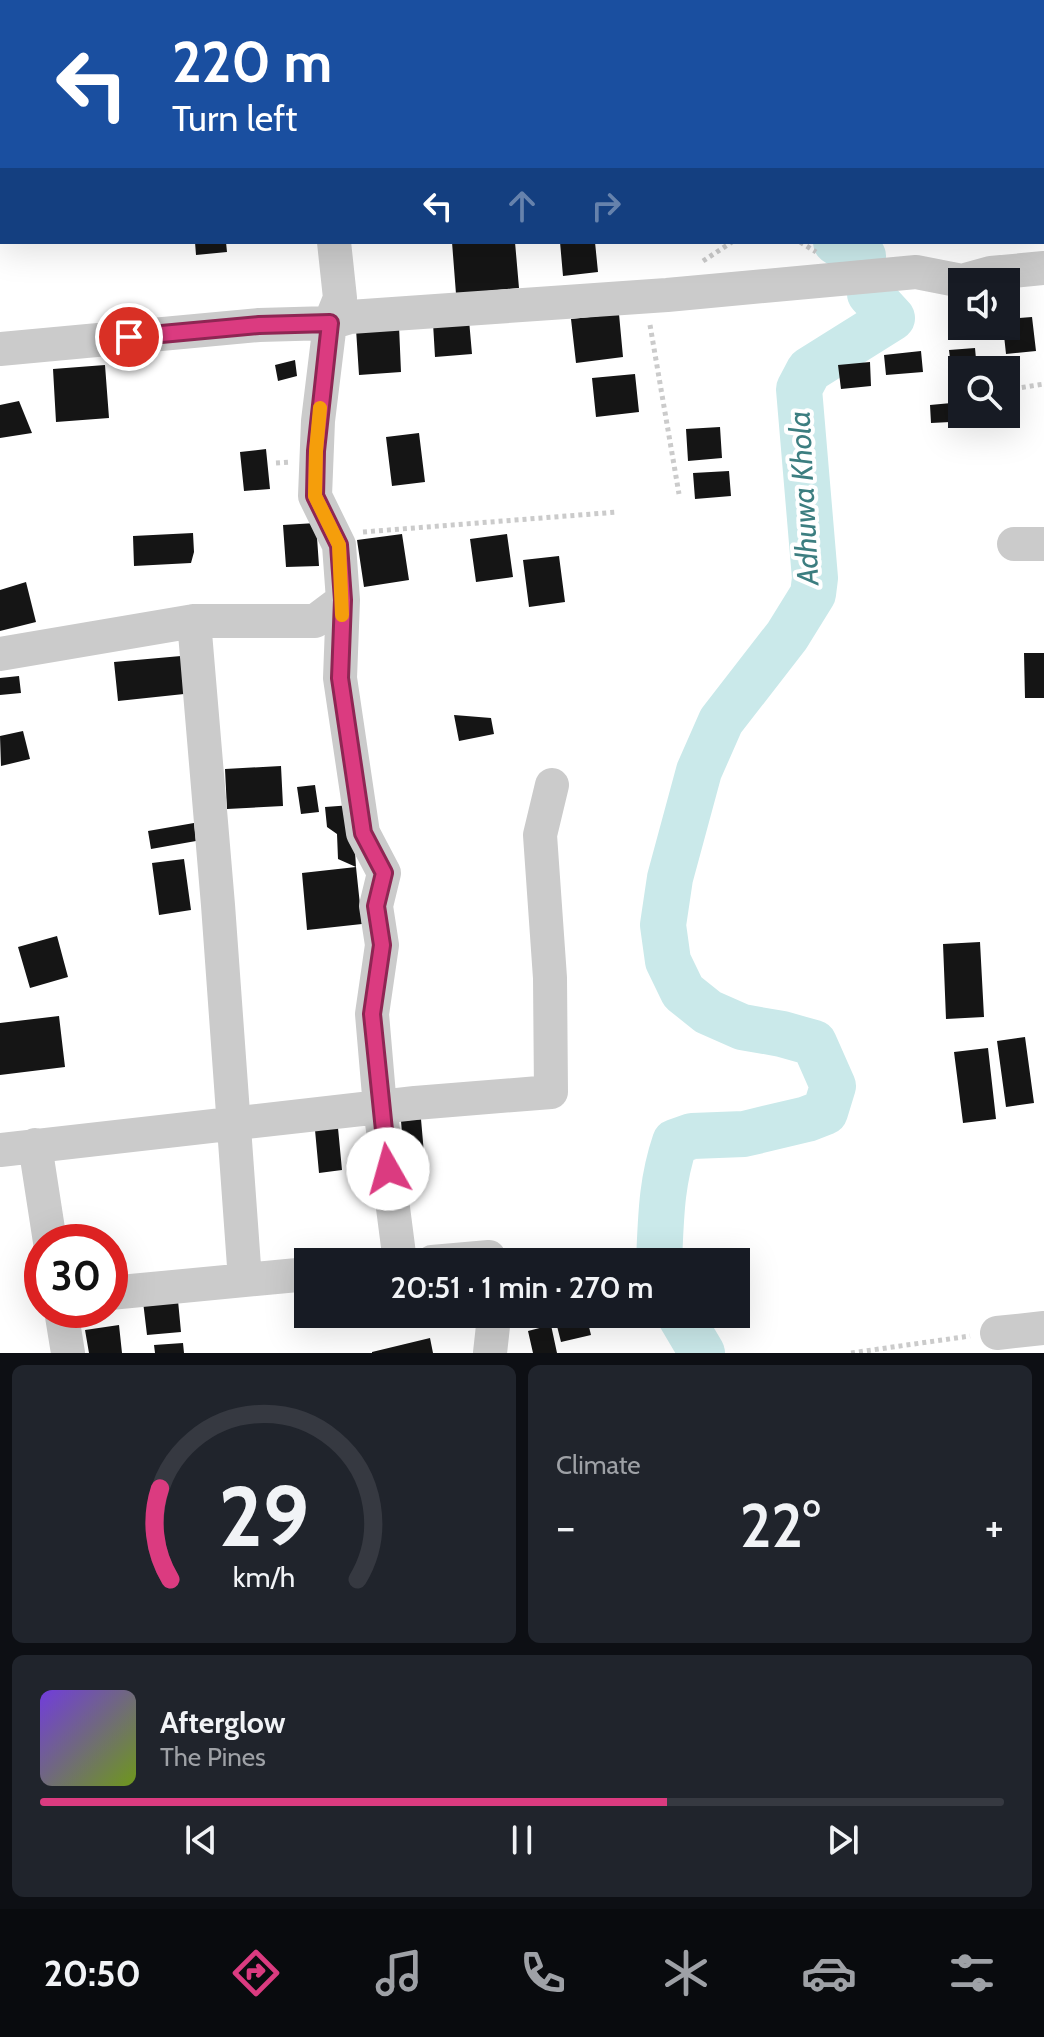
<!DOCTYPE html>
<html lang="en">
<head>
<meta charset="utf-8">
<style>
  :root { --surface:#171b24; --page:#20242c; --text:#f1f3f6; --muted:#9ea1a6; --line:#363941; --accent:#db3b80 }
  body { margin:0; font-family:Cabin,sans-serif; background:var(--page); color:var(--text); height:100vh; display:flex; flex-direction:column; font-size:30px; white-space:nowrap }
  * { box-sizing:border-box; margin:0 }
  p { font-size:26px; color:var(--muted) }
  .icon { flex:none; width:44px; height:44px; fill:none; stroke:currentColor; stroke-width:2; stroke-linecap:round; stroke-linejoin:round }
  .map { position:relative; height:1353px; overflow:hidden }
  .panel { display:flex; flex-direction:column; gap:12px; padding:12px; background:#0d0f14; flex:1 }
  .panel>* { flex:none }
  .top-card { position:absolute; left:0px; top:0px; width:1044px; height:244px; box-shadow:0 8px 32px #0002; background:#1a4fa0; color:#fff; overflow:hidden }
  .buttons { position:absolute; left:948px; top:268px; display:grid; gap:16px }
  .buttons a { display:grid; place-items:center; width:72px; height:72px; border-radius:0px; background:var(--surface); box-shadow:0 8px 32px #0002; font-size:40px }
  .speed { position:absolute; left:24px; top:1224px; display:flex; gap:16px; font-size:40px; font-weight:700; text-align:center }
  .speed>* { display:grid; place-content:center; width:104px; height:104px; border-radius:50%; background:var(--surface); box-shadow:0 8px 32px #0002; line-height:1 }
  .speed .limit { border:12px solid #d22; background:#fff; color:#111 }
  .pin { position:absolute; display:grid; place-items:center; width:68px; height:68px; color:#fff; margin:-34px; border:4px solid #fff; border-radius:50%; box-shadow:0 2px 8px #0007 }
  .me { position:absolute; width:88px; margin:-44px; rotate:353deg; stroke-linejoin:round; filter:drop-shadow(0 0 6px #0008) }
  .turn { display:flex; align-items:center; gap:28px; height:168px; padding:0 40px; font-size:36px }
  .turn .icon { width:104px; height:104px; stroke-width:2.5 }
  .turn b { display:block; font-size:56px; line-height:68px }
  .lanes { display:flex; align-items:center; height:76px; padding:0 40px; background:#0003; justify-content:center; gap:40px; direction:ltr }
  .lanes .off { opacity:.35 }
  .big { font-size:60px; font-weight:600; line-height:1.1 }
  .panel .tile { flex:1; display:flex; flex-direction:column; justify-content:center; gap:12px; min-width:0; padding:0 28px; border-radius:12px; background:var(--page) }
  .panel .dial { align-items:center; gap:0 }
  .dial svg { height:208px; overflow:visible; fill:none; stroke:var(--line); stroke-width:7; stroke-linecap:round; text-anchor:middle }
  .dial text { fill:var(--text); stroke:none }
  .song { display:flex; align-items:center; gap:24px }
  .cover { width:96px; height:96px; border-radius:12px; background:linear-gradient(135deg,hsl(260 70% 55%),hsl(80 70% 35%)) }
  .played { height:8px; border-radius:4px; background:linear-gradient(90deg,var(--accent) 65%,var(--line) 65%) }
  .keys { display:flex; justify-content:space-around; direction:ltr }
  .heat { display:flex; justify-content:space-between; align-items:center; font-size:44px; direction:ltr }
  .panel .tiles { flex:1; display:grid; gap:12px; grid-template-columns:1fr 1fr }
  .tile:last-child { grid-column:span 2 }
  .trip { position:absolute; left:294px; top:1248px; width:456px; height:80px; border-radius:0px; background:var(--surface); box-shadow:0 8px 32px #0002; font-weight:600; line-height:80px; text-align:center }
  .menu { display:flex; height:128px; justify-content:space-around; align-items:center; background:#090b0e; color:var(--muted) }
  .menu .icon { width:56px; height:56px }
  .menu .on { color:var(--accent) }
  .menu b { font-size:36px; color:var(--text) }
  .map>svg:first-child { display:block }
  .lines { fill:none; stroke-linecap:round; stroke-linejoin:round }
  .river { stroke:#cae9ea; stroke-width:46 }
  .building { fill:#151515 }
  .path { stroke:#cbcbcb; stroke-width:5; stroke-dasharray:4 4; stroke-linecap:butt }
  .minor { stroke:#cbcbcb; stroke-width:34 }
  .route-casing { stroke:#8e2653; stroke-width:20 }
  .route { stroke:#db3b80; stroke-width:14 }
  .slow { stroke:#f59e0b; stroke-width:14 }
  .labels { text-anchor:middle; stroke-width:8; stroke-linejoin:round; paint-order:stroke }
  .water-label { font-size:30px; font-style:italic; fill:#3c7e80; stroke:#fff }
</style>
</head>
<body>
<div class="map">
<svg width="1044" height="1353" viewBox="0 0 1044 1353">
  <rect width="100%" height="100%" fill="#fff"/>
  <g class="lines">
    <path class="river" d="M 1042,92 L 1044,92
      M 836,242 L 863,256
      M 659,1262 C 661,1219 661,1183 675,1142 L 692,1136 L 744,1134 L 807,1119 L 825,1112 L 833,1086 L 814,1043 L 782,1034 L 742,1027 L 708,1012 L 683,992 L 668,961 L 663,925 L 670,878 L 699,771 L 721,721 L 787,636 L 813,594 L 815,578 L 799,389 L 809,370 L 892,318 L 870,294
      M 679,1314 L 702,1353"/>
  </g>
  <path class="building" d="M 195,242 L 226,242 L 227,252 L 196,255 Z
    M 452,242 L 515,242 L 519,288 L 456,294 Z
    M 560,242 L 595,242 L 598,272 L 563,276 Z
    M 619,314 L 623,357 L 576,363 L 571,319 Z
    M 1032,317 L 1036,351 L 1006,354 L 1003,326 L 1006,326 L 1006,319 Z
    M 469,320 L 472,354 L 435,357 L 433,323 Z
    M 399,326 L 401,372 L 359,375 L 356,329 Z
    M 975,348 L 977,370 L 962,370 L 962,375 L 952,376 L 949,350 Z
    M 921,351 L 923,372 L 886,375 L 884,355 Z
    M 295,360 L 297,376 L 278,381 L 275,365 Z
    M 870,362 L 871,386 L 841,389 L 838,365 Z
    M 105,365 L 109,418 L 56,422 L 53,369 Z
    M 635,374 L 639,412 L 596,417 L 592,378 Z
    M 19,401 L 32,433 L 0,438 L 0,405 Z
    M 962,402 L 962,414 L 969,414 L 970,421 L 931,423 L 930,405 Z
    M 720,427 L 722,458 L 688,461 L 686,429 Z
    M 419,433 L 425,482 L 392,486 L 386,437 Z
    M 266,449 L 270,489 L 244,491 L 240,452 Z
    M 729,471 L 731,496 L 695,499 L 693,473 Z
    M 316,523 L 319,566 L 286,567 L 283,525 Z
    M 193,533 L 194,552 L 191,563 L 134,566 L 133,536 Z
    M 402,534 L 409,580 L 364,587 L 357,540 Z
    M 507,534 L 513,577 L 476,582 L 470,539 Z
    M 559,556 L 565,602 L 529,607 L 523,560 Z
    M 26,582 L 36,622 L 0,631 L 0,590 Z
    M 1024,653 L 1044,653 L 1044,698 L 1025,698 Z
    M 181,656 L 184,694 L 118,701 L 114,662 Z
    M 19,676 L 21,693 L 0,695 L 0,678 Z
    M 454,715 L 491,718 L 494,734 L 459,741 Z
    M 23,731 L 30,759 L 1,766 L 0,736 Z
    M 281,766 L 283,806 L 227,809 L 225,769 Z
    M 315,785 L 319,812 L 301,814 L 297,787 Z
    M 352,805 L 356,867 L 338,859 L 337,834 L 327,827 L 325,807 Z
    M 194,823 L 196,841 L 151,849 L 148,831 Z
    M 184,859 L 191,910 L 159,915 L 152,863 Z
    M 356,867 L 362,924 L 307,930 L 302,873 Z
    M 57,936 L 68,977 L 30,988 L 18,947 Z
    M 980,942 L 984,1017 L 946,1019 L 943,944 Z
    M 59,1016 L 65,1067 L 0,1075 L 0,1023 Z
    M 1025,1037 L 1034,1103 L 1006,1107 L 997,1041 Z
    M 988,1048 L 996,1119 L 963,1123 L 954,1052 Z
    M 421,1119 L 425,1165 L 405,1167 L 401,1121 Z
    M 338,1128 L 342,1170 L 319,1173 L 315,1130 Z
    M 177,1290 L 181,1332 L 147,1335 L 142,1293 Z
    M 348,1314 L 373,1314 L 374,1320 L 350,1324 Z
    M 587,1319 L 591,1335 L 561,1342 L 557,1326 Z
    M 119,1325 L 122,1353 L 89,1353 L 85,1330 Z
    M 551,1325 L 557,1353 L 533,1353 L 528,1331 Z
    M 430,1338 L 433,1353 L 372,1353 L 372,1352 Z
    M 183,1343 L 184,1353 L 155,1353 L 154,1345 Z"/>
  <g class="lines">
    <path class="path" d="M 848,2 L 849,0
      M 800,242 L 816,252
      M 703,261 L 732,242
      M 650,325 L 679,494
      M 1006,390 L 1044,384
      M 956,394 L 962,393
      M 276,463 L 291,462
      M 363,532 L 618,512
      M 851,1353 L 970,1336"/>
    <path class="minor" d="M 299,0 L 299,2
      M 0,52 L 2,52
      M 0,349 L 259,325 L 330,323 L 350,317 L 667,295 L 916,272 L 962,281 L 991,273 L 1044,268
      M 1014,544 L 1044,544
      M 343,600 L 340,678 L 363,833 L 384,873 L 376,906 L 382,945 L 372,1014 L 380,1107 L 400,1262
      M 194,621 L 218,905 L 245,1280
      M 0,654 L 194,621 L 315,621 L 343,600 L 339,545 L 315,496 L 318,421 L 330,323 L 340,298 L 334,242
      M 35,1145 L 50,1242
      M 0,1150 L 415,1103 L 551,1092 L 550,978 L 540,835 L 552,785
      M 432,1262 L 489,1257 L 489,1262
      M 110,1293 L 308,1274
      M 61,1310 L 68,1353
      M 997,1333 L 1044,1328
      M 490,1353 L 493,1326 L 492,1314"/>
  </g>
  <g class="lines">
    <defs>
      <path id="route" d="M 129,337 L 259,325 L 330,323 L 316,451 L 315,496 L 339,545 L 343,600 L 340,678 L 363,833 L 384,873 L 376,906 L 382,945 L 372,1014 L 388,1169"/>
    </defs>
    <use href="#route" class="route-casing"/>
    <use href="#route" class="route"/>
    <path class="slow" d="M 320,408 L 316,451 L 315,496 L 339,545 L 342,615"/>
  </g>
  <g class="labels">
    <g class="water-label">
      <text transform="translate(804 498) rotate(-93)" y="10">Adhuwa Khola</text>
    </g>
  </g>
</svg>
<div class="buttons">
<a><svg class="icon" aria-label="sound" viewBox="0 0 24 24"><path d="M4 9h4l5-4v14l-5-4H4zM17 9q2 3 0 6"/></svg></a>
<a><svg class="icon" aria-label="search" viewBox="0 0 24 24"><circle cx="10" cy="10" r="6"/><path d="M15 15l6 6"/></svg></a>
</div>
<div class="speed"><div class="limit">30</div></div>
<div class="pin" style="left:129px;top:337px;background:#d93025"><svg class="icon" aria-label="arrive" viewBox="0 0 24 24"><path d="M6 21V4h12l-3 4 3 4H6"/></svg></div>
<svg class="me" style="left:388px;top:1169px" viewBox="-20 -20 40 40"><circle r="19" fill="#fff"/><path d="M0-13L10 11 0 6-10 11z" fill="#db3b80"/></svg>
<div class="trip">20:51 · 1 min · 270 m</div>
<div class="top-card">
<div class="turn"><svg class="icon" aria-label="left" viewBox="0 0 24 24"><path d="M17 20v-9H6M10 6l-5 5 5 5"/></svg><div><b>220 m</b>Turn left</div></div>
<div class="lanes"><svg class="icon" aria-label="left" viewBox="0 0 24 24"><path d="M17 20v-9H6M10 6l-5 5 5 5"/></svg><svg class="icon off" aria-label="ahead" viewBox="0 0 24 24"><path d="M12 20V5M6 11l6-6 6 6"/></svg><svg class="icon off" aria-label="right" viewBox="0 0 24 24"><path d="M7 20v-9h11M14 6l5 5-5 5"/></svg></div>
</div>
</div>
<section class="panel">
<div class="tiles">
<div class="tile dial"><svg viewBox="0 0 100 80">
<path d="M14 69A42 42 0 1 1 86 69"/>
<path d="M14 69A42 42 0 0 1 10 34" stroke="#db3b80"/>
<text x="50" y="56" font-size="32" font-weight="700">29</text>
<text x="50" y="72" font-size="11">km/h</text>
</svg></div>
<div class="tile"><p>Climate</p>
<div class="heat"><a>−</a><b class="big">22°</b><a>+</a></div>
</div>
<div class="tile">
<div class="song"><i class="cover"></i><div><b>Afterglow</b><p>The Pines</p></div></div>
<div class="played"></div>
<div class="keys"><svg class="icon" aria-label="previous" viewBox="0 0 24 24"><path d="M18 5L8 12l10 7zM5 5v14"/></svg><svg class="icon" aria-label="pause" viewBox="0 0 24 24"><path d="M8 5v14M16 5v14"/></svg><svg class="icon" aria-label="next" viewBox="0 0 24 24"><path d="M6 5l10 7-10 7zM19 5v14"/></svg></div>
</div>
</div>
</section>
<nav class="menu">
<b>20:50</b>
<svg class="icon on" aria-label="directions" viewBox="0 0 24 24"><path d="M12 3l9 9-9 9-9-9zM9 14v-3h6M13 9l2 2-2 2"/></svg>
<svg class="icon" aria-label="music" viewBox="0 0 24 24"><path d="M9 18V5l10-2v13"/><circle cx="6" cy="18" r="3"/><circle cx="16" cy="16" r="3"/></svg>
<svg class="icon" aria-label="phone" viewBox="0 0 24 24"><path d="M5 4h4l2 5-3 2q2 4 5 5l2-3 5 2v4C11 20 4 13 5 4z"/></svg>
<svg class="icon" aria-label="climate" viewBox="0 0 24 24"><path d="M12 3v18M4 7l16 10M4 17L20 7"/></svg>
<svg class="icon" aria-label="car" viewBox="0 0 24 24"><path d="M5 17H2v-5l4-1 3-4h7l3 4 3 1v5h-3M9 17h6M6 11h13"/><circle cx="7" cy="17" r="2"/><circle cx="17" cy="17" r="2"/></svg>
<svg class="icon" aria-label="filters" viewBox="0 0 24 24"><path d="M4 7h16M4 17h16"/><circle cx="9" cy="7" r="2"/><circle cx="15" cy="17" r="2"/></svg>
</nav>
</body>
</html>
